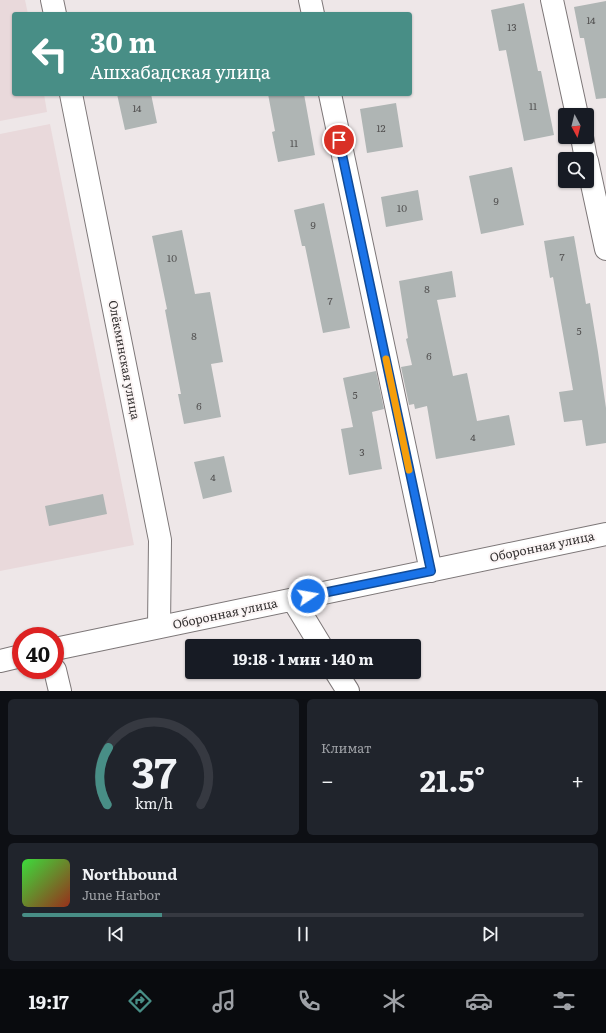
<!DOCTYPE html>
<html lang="ru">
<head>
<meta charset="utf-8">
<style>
  :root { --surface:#171b24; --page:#20242c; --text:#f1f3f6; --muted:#9ea1a6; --line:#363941; --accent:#488e86 }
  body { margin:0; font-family:Literata,serif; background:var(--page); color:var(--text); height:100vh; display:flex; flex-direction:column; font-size:15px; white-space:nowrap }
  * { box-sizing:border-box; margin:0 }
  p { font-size:13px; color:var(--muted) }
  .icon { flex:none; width:22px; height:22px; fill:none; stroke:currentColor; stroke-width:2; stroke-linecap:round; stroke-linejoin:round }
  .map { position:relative; height:691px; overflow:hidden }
  .side { display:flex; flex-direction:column; gap:8px; padding:8px; background:#0d0f14; flex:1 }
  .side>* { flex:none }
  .hud { position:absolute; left:12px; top:12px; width:400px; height:84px; border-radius:4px; box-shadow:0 1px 3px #0004; background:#488e86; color:#fff; overflow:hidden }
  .needle { width:26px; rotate:173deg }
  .fabs { position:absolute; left:558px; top:108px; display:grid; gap:8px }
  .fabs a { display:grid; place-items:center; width:36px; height:36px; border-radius:4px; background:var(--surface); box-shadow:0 1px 3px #0004; font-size:20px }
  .speed { position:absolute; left:12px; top:627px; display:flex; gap:8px; font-size:20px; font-weight:700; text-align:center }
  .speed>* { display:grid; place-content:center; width:52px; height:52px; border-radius:50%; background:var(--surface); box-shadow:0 1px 3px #0004; line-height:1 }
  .speed .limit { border:6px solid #d22; background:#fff; color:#111 }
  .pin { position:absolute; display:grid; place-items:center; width:34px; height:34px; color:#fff; margin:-17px; border:2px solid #fff; border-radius:50%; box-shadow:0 1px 4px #0007 }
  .me { position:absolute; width:44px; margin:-22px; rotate:78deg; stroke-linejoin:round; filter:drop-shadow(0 0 3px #0008) }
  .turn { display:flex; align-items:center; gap:14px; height:84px; padding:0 12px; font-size:18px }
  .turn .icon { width:52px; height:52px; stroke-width:2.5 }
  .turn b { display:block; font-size:28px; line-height:34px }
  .big { font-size:30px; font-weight:700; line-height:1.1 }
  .side .card { flex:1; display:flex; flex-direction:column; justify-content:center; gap:6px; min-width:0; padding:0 14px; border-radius:6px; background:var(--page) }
  .side .dial { align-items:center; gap:0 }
  .dial svg { height:104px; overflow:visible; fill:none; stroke:var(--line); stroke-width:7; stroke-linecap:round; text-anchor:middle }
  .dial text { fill:var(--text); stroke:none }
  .song { display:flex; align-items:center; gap:12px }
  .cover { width:48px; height:48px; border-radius:6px; background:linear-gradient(135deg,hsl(120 70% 55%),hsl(10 70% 35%)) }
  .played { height:4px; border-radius:2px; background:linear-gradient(90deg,var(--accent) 25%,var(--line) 25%) }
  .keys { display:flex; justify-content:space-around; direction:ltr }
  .heat { display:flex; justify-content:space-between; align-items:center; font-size:22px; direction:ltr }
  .side .tiles { flex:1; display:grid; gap:8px; grid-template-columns:1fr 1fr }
  .card:last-child { grid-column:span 2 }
  .trip { position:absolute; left:185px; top:639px; width:236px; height:40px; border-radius:4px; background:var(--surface); box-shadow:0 1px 3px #0004; font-weight:700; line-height:40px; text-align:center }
  .tab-bar { display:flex; height:64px; justify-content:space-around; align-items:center; background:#090b0e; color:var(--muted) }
  .tab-bar .icon { width:28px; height:28px }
  .tab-bar .selected { color:var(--accent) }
  .tab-bar b { font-size:18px; color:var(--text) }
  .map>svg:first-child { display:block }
  .built { fill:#e9d9db }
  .building { fill:#afb5b4 }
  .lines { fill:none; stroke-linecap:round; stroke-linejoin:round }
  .minor-casing { stroke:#7d7778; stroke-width:24 }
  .minor { stroke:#fff; stroke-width:22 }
  .route-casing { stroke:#114b97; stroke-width:10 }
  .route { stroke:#1a73e8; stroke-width:7 }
  .slow { stroke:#f59e0b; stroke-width:7 }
  .labels { text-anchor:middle; stroke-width:4; stroke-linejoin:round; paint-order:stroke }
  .number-label { font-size:10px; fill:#535252 }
  .street-label { font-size:12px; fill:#343131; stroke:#fbf5f5 }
</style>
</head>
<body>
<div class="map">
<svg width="606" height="691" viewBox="0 0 606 691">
  <rect width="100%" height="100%" fill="#eee7e8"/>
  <path class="built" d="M 0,0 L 25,0 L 28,14 L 14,14 L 14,94 L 44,94 L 47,112 L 0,121 Z
    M 50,124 L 134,545 L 0,571 L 0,134 Z"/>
  <path class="building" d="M 606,1 L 606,98 L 596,99 L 584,38 L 580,38 L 574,7 Z
    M 524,3 L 538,71 L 541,71 L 554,135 L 524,141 L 506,50 L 499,51 L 491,10 Z
    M 117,94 L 151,94 L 157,123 L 125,130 Z
    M 268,94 L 304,94 L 315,155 L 278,162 L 272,132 L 275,131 Z
    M 396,103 L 403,147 L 367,153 L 360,109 Z
    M 512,167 L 524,225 L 481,234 L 469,176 Z
    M 418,190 L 423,220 L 386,227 L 381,197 Z
    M 324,203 L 350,328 L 323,333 L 305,246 L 302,246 L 294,210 Z
    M 182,230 L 195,294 L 210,292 L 223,362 L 211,364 L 221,417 L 184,424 L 178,394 L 181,394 L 165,310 L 167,309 L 152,236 Z
    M 574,236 L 586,304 L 590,303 L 598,352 L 606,408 L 606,443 L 586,446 L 582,420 L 564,422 L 559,392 L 573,390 L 553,277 L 550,278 L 544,241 Z
    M 452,271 L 456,297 L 437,300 L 453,376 L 467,373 L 477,421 L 509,415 L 515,445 L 436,459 L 427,406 L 415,409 L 414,404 L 409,405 L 401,367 L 412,365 L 406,339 L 408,338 L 399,281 Z
    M 376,371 L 384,409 L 372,412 L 382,469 L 349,475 L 341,429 L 353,427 L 343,378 Z
    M 224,456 L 232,492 L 203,499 L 194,462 Z
    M 103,494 L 107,514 L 49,526 L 45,506 Z"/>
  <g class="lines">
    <defs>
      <path id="minor" d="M 52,0 L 55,14
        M 310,0 L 313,14
        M 552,0 L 577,115
        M 71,94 L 160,540 L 159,627
        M 330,94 L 431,571
        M 582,137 L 586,159
        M 587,161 L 606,249
        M 293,600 L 321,646
        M 55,649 L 606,534
        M 0,661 L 21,656
        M 55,670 L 60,691
        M 336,672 L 348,691"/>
    </defs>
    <use href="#minor" class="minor-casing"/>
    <use href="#minor" class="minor"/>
  </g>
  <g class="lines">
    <defs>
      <path id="route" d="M 308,596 L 431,571 L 339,140"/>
    </defs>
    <use href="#route" class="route-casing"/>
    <use href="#route" class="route"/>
    <path class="slow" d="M 386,359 L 409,470"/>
  </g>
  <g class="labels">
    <g class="number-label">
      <text x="591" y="24">14</text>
      <text x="512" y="31">13</text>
      <text x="533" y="110">11</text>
      <text x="137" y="112">14</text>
      <text x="381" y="132">12</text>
      <text x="294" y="147">11</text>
      <text x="496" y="205">9</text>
      <text x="402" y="212">10</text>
      <text x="313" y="229">9</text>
      <text x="562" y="261">7</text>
      <text x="172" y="262">10</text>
      <text x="427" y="293">8</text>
      <text x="330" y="305">7</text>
      <text x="579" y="335">5</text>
      <text x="194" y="340">8</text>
      <text x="429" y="360">6</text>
      <text x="355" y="399">5</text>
      <text x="199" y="410">6</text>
      <text x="473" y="441">4</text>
      <text x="362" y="456">3</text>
      <text x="213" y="481">4</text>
    </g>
    <g class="street-label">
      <text transform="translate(124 360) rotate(79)" y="4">Олёкминская улица</text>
      <text transform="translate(542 547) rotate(-12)" y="4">Оборонная улица</text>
      <text transform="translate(225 614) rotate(-12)" y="4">Оборонная улица</text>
    </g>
  </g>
</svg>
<div class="fabs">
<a><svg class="needle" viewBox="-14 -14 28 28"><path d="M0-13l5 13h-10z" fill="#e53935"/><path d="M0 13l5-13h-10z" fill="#9ea1a6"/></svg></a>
<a><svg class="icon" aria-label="search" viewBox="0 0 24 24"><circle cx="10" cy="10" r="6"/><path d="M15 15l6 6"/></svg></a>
</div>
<div class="speed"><div class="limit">40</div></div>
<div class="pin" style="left:339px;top:140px;background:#d93025"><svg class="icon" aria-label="arrive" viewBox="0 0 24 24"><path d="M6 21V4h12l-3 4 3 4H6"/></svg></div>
<svg class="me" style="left:308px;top:596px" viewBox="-20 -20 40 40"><circle r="17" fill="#1a73e8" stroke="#fff" stroke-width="3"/><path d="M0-11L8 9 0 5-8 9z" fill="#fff"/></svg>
<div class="trip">19:18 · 1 мин · 140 m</div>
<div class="hud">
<div class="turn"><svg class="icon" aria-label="left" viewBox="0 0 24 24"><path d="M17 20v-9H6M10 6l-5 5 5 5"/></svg><div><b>30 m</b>Ашхабадская улица</div></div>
</div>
</div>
<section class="side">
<div class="tiles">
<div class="card dial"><svg viewBox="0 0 100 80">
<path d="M14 69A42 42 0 1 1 86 69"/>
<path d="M14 69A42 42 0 0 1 15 25" stroke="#488e86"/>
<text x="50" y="56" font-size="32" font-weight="700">37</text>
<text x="50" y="72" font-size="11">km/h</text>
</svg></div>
<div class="card"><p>Климат</p>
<div class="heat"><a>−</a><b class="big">21.5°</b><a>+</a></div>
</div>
<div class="card">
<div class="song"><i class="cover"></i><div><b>Northbound</b><p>June Harbor</p></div></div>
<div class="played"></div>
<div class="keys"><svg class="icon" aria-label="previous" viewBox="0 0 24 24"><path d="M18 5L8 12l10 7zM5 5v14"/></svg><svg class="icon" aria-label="pause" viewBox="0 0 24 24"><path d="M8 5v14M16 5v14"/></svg><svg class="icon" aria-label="next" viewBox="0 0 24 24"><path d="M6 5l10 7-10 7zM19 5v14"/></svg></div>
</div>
</div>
</section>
<nav class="tab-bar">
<b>19:17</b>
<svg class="icon selected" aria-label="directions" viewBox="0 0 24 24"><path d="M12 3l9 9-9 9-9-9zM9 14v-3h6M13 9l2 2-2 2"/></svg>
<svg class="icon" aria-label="music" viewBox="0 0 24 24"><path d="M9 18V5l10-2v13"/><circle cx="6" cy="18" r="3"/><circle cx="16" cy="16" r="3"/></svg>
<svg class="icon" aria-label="phone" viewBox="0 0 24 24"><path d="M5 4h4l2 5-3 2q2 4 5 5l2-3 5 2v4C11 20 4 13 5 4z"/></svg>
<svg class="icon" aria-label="climate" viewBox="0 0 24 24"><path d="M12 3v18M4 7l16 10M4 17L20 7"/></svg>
<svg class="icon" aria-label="car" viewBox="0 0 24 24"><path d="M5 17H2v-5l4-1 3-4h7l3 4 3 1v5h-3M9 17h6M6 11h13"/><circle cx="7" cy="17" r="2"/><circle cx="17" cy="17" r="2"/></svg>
<svg class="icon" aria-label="filters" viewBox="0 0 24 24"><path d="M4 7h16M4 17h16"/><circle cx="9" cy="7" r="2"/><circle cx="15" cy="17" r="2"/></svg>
</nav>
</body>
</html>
